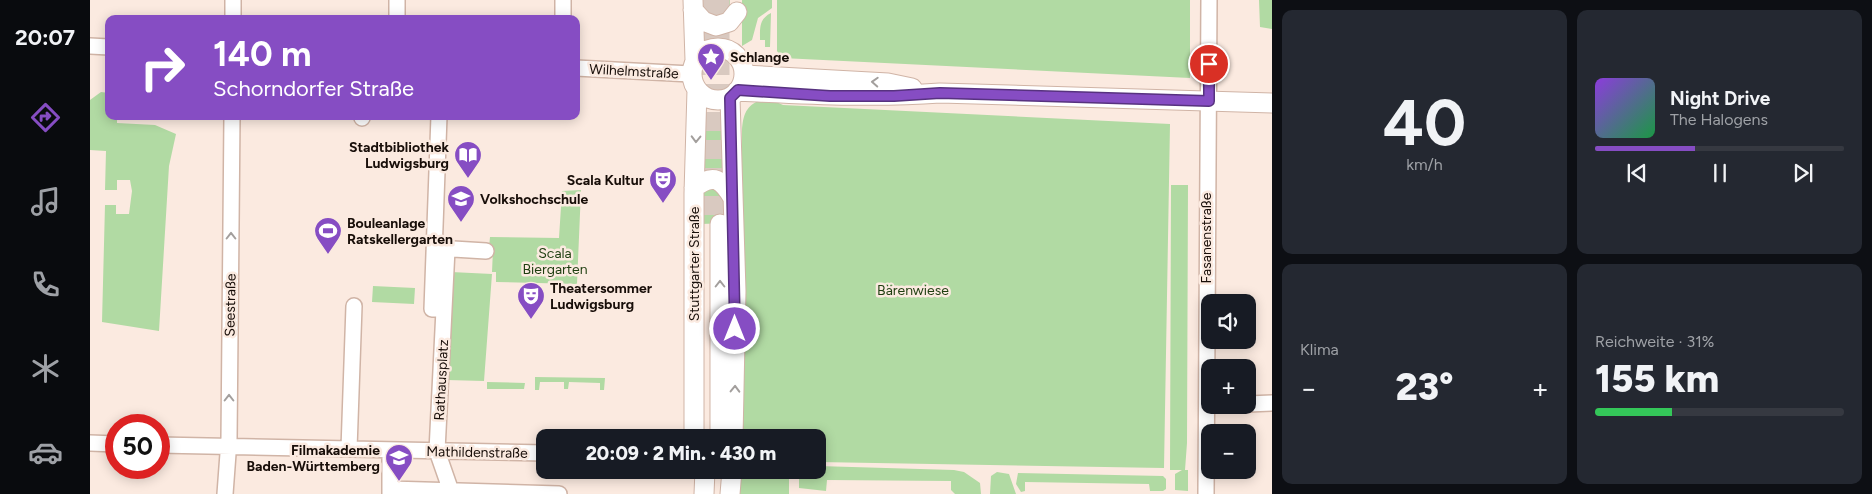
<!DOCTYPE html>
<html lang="de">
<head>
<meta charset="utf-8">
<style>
  :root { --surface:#171b24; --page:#242831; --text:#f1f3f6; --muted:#9ea1a6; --line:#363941; --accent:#864dc3 }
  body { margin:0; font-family:Figtree,sans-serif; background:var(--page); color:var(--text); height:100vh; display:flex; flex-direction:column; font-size:19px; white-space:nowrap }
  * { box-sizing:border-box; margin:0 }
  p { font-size:16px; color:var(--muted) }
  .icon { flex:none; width:28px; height:28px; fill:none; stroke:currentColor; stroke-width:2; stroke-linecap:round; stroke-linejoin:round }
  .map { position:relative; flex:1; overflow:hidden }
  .panel { display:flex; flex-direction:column; gap:10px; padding:10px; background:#0d0f14; width:600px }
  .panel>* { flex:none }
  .hud { position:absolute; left:15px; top:15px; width:475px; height:105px; border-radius:10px; box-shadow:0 2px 12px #0003; background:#864dc3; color:#fff; overflow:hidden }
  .fabs { position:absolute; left:1111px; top:294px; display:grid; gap:10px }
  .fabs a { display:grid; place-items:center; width:55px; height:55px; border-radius:10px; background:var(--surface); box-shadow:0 2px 12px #0003; font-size:25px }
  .speed { position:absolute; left:15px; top:414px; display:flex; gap:10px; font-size:25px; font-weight:700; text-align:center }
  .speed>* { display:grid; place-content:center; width:65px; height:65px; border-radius:50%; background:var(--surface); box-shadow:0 2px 12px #0003; line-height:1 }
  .speed .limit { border:8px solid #d22; background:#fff; color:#111 }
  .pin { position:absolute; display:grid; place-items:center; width:42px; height:42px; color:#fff; margin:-21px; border:2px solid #fff; border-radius:50%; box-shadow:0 1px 5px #0007 }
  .me { position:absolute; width:55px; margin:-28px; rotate:0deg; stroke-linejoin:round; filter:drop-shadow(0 0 4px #0008) }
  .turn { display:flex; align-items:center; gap:18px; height:105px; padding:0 25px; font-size:22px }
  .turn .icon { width:65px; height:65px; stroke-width:2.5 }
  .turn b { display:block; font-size:35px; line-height:42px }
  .big { font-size:38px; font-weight:800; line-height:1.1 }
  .panel .widget { flex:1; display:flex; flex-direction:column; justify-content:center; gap:8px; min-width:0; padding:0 18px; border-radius:10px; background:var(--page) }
  .panel .dial { align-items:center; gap:0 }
  .dial b { font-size:65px; line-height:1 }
  .song { display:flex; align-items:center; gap:15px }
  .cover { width:60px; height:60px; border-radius:8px; background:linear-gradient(135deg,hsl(270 70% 55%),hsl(140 70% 35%)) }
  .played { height:5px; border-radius:2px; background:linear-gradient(90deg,var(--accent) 40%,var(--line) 40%) }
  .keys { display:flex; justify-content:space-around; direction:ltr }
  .heat { display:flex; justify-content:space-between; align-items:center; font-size:28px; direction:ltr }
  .charge { height:8px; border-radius:4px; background:linear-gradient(90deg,#34c759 31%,var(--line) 0) }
  .panel .tiles { flex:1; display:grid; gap:10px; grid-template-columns:repeat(2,1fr) }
  .trip { position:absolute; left:446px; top:429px; width:290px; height:50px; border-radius:10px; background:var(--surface); box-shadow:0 2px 12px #0003; font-weight:800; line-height:50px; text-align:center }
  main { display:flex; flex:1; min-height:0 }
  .tab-bar { display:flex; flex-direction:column; width:90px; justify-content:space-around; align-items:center; background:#090b0e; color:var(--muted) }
  .tab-bar .icon { width:35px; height:35px }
  .tab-bar .active { color:var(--accent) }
  .tab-bar b { font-size:22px; color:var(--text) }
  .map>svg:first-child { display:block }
  .green { fill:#b1daa3 }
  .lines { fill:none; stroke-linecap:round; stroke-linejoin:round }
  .major-tunnel { stroke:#d9c9c0; stroke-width:19; stroke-dasharray:19 9; stroke-linecap:butt }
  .minor-casing { stroke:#d0b4a6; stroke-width:18 }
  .major-casing { stroke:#d0b4a6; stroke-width:21 }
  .minor { stroke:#fff; stroke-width:15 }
  .major { stroke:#fff; stroke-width:19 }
  .oneway { stroke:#a39f9d }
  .route-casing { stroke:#57327f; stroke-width:12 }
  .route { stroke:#864dc3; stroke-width:9 }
  .labels { text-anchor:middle; stroke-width:5; stroke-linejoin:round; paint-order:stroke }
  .poi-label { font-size:14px; font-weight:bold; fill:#180e09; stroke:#fbeae0; text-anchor:start }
  .street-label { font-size:14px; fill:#180e09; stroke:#fbeae0 }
  .park-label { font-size:14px; fill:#1e3e10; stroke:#fbeae0 }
</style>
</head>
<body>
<main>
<nav class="tab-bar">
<b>20:07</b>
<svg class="icon active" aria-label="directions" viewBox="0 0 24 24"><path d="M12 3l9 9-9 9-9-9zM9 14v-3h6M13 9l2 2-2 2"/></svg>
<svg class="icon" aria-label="music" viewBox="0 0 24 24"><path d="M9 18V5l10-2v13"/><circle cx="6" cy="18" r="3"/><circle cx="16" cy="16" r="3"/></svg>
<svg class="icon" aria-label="phone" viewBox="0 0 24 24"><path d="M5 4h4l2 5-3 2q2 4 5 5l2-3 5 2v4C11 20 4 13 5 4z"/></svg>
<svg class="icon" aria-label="climate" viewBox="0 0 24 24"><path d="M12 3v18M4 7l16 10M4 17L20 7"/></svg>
<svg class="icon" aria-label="car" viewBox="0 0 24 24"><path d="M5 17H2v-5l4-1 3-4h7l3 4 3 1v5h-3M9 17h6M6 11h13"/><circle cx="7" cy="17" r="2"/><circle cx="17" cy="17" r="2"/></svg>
</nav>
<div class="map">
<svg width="1182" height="494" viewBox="0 0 1182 494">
  <rect width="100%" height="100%" fill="#fbeae0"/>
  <path class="green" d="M 616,0 L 640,0 L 640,13 L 629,21 L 615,11 Z
    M 652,0 L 682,0 L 682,8 L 668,18 L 662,40 L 652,46 Z
    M 687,0 L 1100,0 L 1100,78 L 692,58 L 687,51 Z
    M 1169,0 L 1182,0 L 1182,29 L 1170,27 Z
    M 681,13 L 680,47 L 675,47 L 675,40 L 670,40 C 670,28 669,19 681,13 Z
    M 640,26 L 635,45 L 617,45 L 615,27 Z
    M 11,92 L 19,93 L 19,116 L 27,116 L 27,123 L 65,125 L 86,134 L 79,166 L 69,331 L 12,322 L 15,205 L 26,205 L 26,214 L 39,214 L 42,191 L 40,180 L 27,180 L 27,190 L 15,190 L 16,151 L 0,150 L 0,100 Z
    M 668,101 L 684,101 L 693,105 L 1080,124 L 1074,468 L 728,462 L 728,438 L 650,438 L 652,130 C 653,117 655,107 668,101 Z
    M 615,121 L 633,122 L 633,175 L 610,175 Z
    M 1081,185 L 1098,185 L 1097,443 L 1095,470 L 1098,470 L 1098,491 L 1085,490 L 1085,474 L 1092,470 L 1080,470 Z
    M 615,187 L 631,189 L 639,223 L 611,224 L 609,202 Z
    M 491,190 L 487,284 L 406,282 L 406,272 L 402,272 L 403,249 L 399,248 L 400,237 L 469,238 L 472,191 Z
    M 361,272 L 402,274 L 394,381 L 357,380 Z
    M 283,286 L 325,288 L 324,304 L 282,302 Z
    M 445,377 L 515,378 L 514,390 L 510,390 L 510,383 L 479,382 L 478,389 L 474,389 L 474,382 L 450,382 L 449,390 L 445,390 Z
    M 397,382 L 435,383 L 434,389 L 397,389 Z
    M 728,466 L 864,470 L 874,472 L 890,483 L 891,494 L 865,494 L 861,490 L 861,481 L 737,480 L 736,491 L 709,488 L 709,470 L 728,470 Z
    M 649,470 L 699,470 L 699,494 L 648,494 Z
    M 907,472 L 919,474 L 926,494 L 900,494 L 901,476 Z
    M 928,473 L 1073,476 L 1076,479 L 1076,489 L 1073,491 L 1060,491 L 1059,484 L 935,482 L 935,491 L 931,492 L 926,484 Z"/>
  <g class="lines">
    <path class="major-tunnel" d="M 616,0 L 616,224
      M 630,0 L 630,224"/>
    <defs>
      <path id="minor" d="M 143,0 L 143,19
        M 307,19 L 307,0
        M 473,19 L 473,0
        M 0,46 L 19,47
        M 486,68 L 601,74
        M 349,116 L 342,309 L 354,309
        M 272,118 L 272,116
        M 347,248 L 396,251
        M 357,249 L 347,451 L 362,494
        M 1158,404 L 1182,403
        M 0,443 L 26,444
        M 69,445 L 455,453
        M 259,449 L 264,306
        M 300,489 L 469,494
        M 135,494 L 139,440 L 142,116
        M 300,494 L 300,451
        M 1116,494 L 1119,0"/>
      <path id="major" d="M 603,0 L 605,60
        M 603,10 L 613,21 L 626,26 L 639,22 L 647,12
        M602 74a26 26 0 1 1 52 0a26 26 0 1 1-52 0Z
        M 654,75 L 798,83 L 822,88
        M 647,91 C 715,94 782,98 850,93 L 1182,103
        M 640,98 L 646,291 L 643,438
        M 604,188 C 624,172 632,180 643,198
        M 604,438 L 604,193 L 607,90
        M 630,438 L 630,224
        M 614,494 L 615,470
        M 640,494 L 642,470"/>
    </defs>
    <use href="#minor" class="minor-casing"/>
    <use href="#major" class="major-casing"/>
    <use href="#minor" class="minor"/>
    <use href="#major" class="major"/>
  </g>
  <defs><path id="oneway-chevron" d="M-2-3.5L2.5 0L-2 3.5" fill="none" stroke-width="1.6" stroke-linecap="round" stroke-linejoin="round" transform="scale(1.25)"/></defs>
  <g class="oneway">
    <use href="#oneway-chevron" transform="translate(785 82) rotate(-177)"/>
    <use href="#oneway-chevron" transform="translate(606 139) rotate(91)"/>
    <use href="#oneway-chevron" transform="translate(141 236) rotate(-90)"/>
    <use href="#oneway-chevron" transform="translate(630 284) rotate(-90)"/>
    <use href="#oneway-chevron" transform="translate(645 389) rotate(-89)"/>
    <use href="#oneway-chevron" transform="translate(139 398) rotate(-90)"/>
  </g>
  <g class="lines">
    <defs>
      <path id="route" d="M 645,329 L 640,98 L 648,90 L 740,96 L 804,96 L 850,93 L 1119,101 L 1119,64"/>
    </defs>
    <use href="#route" class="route-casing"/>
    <use href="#route" class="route"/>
  </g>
  <defs>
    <symbol id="sight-pin" viewBox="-11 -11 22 30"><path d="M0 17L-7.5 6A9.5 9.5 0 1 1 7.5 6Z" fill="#864dc3" stroke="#fbeae0"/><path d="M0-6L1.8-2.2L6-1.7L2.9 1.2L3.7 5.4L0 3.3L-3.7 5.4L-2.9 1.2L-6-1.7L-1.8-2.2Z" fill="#fff"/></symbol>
    <symbol id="library-pin" viewBox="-11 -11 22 30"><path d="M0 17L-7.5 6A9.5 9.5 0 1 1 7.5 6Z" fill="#864dc3" stroke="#fbeae0"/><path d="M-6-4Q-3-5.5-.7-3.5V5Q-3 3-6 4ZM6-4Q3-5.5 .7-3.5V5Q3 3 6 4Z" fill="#fff"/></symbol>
    <symbol id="theatre-pin" viewBox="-11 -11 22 30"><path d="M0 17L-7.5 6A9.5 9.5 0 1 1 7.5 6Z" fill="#864dc3" stroke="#fbeae0"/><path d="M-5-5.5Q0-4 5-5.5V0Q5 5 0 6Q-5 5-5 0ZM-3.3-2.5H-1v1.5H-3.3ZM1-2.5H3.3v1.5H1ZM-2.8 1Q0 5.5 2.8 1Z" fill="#fff"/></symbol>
    <symbol id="university-pin" viewBox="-11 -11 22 30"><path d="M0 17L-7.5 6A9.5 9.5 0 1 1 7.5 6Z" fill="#864dc3" stroke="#fbeae0"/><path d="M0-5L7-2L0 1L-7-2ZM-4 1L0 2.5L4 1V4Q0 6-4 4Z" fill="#fff"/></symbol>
    <symbol id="stadium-pin" viewBox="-11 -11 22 30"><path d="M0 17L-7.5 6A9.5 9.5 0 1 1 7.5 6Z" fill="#864dc3" stroke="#fbeae0"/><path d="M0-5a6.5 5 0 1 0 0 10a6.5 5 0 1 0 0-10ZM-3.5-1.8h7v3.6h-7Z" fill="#fff"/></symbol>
  </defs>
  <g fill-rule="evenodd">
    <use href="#sight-pin" x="605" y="41" width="32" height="43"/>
    <use href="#library-pin" x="362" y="139" width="32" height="43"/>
    <use href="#theatre-pin" x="557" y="164" width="32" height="43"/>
    <use href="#university-pin" x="355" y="183" width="32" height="43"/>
    <use href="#stadium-pin" x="222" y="215" width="32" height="43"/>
    <use href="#theatre-pin" x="425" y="280" width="32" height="43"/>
    <use href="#university-pin" x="293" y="442" width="32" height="43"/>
  </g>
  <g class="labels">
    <g class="poi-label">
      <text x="640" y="62">Schlange</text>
      <text x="359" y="152" text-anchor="end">Stadtbibliothek<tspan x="359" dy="16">Ludwigsburg</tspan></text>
      <text x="554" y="185" text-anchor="end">Scala Kultur</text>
      <text x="390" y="204">Volkshochschule</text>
      <text x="257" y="228">Bouleanlage<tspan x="257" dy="16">Ratskellergarten</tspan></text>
      <text x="460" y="293">Theatersommer<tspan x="460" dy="16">Ludwigsburg</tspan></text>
      <text x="290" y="455" text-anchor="end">Filmakademie<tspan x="290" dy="16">Baden-Württemberg</tspan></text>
    </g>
    <g class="street-label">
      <text transform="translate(544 71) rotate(3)" y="5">Wilhelmstraße</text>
      <text transform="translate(1116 238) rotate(-90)" y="5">Fasanenstraße</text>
      <text transform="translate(604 264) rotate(-90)" y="5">Stuttgarter Straße</text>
      <text transform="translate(140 305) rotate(-89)" y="5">Seestraße</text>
      <text transform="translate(351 380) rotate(-87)" y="5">Rathausplatz</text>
      <text transform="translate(387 452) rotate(1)" y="5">Mathildenstraße</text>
    </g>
    <g class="park-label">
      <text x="465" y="258">Scala<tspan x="465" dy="16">Biergarten</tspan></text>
      <text x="823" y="295">Bärenwiese</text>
    </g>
  </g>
</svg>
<div class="fabs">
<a><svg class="icon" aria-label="sound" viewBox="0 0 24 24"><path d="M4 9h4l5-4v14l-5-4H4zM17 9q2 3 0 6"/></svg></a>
<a>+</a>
<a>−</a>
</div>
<div class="speed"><div class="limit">50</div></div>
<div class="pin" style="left:1119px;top:64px;background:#d93025"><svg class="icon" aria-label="arrive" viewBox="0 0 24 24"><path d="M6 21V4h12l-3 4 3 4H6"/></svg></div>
<svg class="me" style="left:645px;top:329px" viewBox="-20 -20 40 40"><circle r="17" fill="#864dc3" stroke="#fff" stroke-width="3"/><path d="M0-11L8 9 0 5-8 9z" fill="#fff"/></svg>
<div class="trip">20:09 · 2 Min. · 430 m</div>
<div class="hud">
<div class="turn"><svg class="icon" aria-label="right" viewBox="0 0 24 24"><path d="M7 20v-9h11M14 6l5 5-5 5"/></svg><div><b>140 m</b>Schorndorfer Straße</div></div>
</div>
</div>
<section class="panel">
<div class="tiles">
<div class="widget dial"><b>40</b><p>km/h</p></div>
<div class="widget">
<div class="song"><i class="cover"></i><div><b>Night Drive</b><p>The Halogens</p></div></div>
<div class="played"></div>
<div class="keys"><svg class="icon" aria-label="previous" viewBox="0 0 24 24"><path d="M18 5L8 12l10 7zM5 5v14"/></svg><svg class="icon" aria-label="pause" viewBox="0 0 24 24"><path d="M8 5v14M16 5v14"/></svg><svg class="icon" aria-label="next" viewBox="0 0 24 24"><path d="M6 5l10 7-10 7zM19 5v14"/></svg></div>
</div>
<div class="widget"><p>Klima</p>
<div class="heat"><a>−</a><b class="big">23°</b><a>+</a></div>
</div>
<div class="widget"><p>Reichweite · 31%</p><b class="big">155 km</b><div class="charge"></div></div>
</div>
</section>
</main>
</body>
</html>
